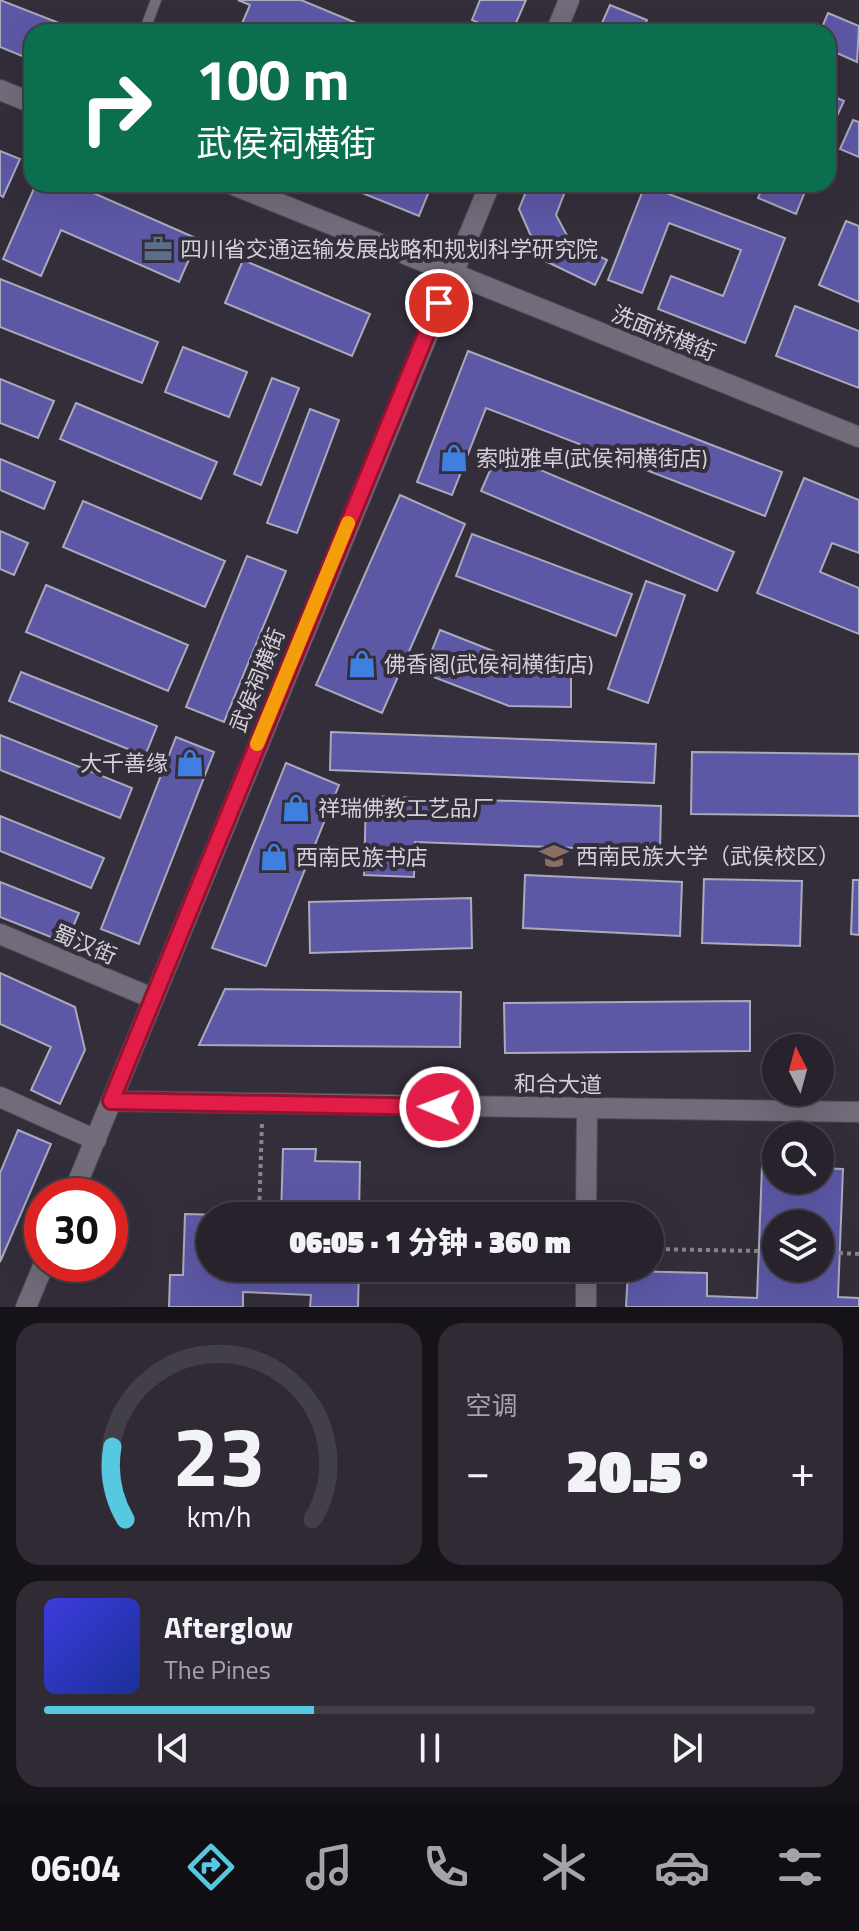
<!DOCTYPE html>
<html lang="zh">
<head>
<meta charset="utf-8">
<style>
  :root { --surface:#27222c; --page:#2f2a34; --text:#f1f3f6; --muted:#a4a4a9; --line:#433f48; --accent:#56c9e1 }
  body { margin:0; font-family:"Titillium Web","Noto Sans SC",sans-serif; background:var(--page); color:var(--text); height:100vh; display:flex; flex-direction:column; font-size:30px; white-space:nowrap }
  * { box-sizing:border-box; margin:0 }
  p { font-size:26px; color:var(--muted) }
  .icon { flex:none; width:44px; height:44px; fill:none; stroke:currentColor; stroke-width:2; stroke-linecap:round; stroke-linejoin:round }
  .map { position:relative; height:1307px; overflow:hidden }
  .details { display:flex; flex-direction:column; gap:16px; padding:16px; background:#151318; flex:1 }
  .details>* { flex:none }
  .guide { position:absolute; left:24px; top:24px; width:812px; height:168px; border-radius:24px; box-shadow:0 8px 32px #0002,0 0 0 2px var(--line); background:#0b6e4f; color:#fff; overflow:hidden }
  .needle { width:52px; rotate:354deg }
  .tools { position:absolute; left:762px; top:1034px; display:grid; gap:16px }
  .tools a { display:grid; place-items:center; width:72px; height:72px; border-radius:50%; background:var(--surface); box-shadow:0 8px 32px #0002,0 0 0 2px var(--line); font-size:40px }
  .speed { position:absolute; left:24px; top:1178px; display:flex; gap:16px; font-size:40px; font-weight:700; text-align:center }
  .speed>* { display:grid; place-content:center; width:104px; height:104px; border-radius:50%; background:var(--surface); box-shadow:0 8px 32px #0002,0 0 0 2px var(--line); line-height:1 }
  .speed .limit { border:12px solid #d22; background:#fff; color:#111 }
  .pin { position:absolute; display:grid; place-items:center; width:68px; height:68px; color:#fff; margin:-34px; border:4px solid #fff; border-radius:50%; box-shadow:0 2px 8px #0007 }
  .me { position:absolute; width:88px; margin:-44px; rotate:271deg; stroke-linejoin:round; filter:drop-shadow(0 0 6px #0008) }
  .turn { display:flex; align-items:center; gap:28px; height:168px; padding:0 40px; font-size:36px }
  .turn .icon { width:104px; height:104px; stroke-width:2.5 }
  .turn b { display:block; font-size:56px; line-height:68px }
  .big { font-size:60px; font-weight:800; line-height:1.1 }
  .details .tile { flex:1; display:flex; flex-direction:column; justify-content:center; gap:12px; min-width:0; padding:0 28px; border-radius:24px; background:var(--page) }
  .details .dial { align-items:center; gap:0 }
  .dial svg { height:208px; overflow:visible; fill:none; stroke:var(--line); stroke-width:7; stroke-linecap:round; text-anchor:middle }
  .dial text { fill:var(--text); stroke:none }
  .song { display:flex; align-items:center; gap:24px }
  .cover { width:96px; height:96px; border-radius:12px; background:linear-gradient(135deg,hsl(240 70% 55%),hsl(230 70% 35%)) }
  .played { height:8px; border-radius:4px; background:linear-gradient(90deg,var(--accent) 35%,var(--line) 35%) }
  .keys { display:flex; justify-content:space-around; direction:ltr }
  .heat { display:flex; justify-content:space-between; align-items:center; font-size:44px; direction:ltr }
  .details .tiles { flex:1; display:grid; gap:16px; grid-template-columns:1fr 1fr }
  .tile:last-child { grid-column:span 2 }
  .trip { position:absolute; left:196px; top:1202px; width:468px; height:80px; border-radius:40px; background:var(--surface); box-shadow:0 8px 32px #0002,0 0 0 2px var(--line); font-weight:800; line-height:80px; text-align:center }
  .menu { display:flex; height:128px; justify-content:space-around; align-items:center; background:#100e12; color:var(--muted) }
  .menu .icon { width:56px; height:56px }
  .menu .on { color:var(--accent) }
  .menu b { font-size:36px; color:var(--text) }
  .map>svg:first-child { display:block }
  .building { fill:#5d58a6; stroke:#aab; stroke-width:2; fill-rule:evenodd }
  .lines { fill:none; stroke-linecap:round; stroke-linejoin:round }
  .service-casing { stroke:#4f4a55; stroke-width:12 }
  .minor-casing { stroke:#4f4a55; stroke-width:22 }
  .tertiary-casing { stroke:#4f4a55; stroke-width:22 }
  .path { stroke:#87838d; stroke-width:4; stroke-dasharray:4 4; stroke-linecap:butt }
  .service { stroke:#726c7a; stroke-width:10 }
  .minor { stroke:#726c7a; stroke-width:20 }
  .tertiary { stroke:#726c7a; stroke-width:20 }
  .route-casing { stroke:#92132f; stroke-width:20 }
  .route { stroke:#e11d48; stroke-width:14 }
  .slow { stroke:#f59e0b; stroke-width:14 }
  .labels { text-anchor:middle; stroke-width:8; stroke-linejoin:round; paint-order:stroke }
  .poi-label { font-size:22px; fill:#d3d0d8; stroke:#342e3b; text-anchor:start }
  .street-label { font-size:22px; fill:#d3d0d8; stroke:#342e3b }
</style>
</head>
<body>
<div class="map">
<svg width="859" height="1307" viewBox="0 0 859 1307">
  <rect width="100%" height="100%" fill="#342e3b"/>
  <path class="building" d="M 0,0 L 82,32 L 32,32 L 32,60 L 0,47 Z
    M 238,0 L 301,0 L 378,32 L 249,32 L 240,28 L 250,5 Z
    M 480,0 L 526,0 L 512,32 L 500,32 L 472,20 Z
    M 610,5 L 647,20 L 641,32 L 598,32 Z
    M 828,13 L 859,26 L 857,62 L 828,49 L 828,32 L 820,32 Z
    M 828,94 L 844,101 L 830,131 L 828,130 Z
    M 853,120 L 859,122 L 859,157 L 840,149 Z
    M 0,151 L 20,159 L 3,197 L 0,195 Z
    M 36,184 L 73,184 L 198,239 L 179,282 L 61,230 L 41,276 L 3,259 Z
    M 340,184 L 432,184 L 419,216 Z
    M 529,184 L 568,184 L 556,215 L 571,243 L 607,260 L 595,285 L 541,259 L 519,209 Z
    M 764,184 L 808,184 L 796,214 L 758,198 Z
    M 645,185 L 785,238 L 745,343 L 658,309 L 671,276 L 723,296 L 741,250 L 669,223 L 642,293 L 608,280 Z
    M 846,221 L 859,226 L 859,302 L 819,285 Z
    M 243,260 L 370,314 L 352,356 L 225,303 Z
    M 0,279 L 158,342 L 142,383 L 0,327 Z
    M 795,306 L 859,331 L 859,388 L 776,356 Z
    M 183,347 L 247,372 L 229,417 L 165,392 Z
    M 468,351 L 782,472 L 765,516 L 486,408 L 452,495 L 417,482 Z
    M 272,378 L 299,388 L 261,485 L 234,474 Z
    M 0,379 L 54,401 L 38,438 L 0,423 Z
    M 76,403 L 217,462 L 201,499 L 60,439 Z
    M 310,409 L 339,420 L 297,533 L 267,523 Z
    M 498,452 L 734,552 L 717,591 L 481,491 Z
    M 0,459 L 55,482 L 44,509 L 0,490 Z
    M 804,478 L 859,500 L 859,553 L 832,543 L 820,572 L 859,588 L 859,634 L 757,593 Z
    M 400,495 L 465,524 L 382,713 L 316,685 Z
    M 83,501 L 225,561 L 205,607 L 63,547 Z
    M 0,531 L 28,543 L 14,575 L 0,569 Z
    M 472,534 L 632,594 L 616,636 L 456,576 Z
    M 247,556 L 286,571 L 224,722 L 186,707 Z
    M 646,581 L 685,595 L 648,703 L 608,689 Z
    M 46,585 L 188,645 L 168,691 L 26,632 Z
    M 440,630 L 506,656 L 571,656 L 571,707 L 509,706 L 423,673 Z
    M 21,672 L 157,726 L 145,756 L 9,701 Z
    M 331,732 L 656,744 L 654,783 L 330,770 Z
    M 0,735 L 132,788 L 120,818 L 0,770 Z
    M 176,737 L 214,752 L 139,944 L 101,929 Z
    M 692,752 L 859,754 L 859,816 L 691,814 Z
    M 286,763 L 339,785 L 266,966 L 212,948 Z
    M 366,796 L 661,806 L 660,851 L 415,842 L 414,877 L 364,875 Z
    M 0,816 L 104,858 L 91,888 L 0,851 Z
    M 525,875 L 682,882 L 680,936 L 523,928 Z
    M 704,879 L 802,881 L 800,946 L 702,943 Z
    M 853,880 L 859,880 L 859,935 L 851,934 Z
    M 0,882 L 79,913 L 66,943 L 0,917 Z
    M 471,898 L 472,948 L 310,953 L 309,902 Z
    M 0,973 L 75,1007 L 85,1050 L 60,1104 L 31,1090 L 51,1047 L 0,1024 Z
    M 225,989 L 461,992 L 460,1047 L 199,1045 Z
    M 750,1001 L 750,1051 L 505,1053 L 504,1003 Z
    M 18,1130 L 51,1144 L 0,1262 L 0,1173 Z
    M 283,1149 L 316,1149 L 315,1161 L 360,1162 L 359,1216 L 281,1216 Z
    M 762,1166 L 776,1166 L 776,1180 L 820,1180 L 820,1168 L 843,1169 L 838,1297 L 859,1298 L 859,1307 L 626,1307 L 628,1271 L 707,1273 L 707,1296 L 757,1298 ZM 776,1224 L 820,1224 L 820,1268 L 776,1268 Z
    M 185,1214 L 223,1215 L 210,1216 L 210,1268 L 359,1268 L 358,1307 L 310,1307 L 311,1295 L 243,1292 L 243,1307 L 169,1307 L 170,1275 L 183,1275 Z"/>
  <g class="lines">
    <defs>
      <path id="service" d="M 144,32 L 156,0"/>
      <path id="minor" d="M 556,32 L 569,0
        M 0,934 L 152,998
        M 0,1097 L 96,1140
        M 111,1101 L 859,1112
        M 72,1196 L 490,184
        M 586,1216 L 587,1109
        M 26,1307 L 44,1264
        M 586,1307 L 586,1268"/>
      <path id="tertiary" d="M 0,90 L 32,103
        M 231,184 L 859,437"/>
    </defs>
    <use href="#service" class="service-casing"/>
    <use href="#minor" class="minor-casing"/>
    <use href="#tertiary" class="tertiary-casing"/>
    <path class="path" d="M 259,1216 L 262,1122
      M 650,1249 L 759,1251
      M 839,1253 L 859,1254"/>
    <use href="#service" class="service"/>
    <use href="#minor" class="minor"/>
    <use href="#tertiary" class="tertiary"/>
  </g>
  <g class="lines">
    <defs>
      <path id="route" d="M 439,303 L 111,1101 L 440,1107"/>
    </defs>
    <use href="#route" class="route-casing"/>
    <use href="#route" class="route"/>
    <path class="slow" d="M 257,744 L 348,523"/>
  </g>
  <defs>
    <symbol id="office-bare" viewBox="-9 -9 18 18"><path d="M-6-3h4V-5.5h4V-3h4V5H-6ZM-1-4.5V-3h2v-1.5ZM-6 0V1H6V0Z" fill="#5c6f8a" stroke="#342e3b" stroke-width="2.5" paint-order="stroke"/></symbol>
    <symbol id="shop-bare" viewBox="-9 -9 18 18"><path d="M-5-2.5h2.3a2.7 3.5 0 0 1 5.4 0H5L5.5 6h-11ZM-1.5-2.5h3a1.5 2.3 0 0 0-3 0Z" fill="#3f7fe0" stroke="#342e3b" stroke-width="2.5" paint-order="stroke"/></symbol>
    <symbol id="university-bare" viewBox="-9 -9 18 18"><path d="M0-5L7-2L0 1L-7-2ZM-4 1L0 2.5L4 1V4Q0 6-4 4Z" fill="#8d6e63" stroke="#342e3b" stroke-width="2.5" paint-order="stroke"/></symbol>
  </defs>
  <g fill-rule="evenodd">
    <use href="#office-bare" x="138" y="229" width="40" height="40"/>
    <use href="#shop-bare" x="434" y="438" width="40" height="40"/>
    <use href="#shop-bare" x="342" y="644" width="40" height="40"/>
    <use href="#shop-bare" x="170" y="743" width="40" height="40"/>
    <use href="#shop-bare" x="276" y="788" width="40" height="40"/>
    <use href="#university-bare" x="534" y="836" width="40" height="40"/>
    <use href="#shop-bare" x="254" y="837" width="40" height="40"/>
  </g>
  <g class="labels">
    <g class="poi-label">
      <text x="180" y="257">四川省交通运输发展战略和规划科学研究院</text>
      <text x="476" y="466">索啦雅卓(武侯祠横街店)</text>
      <text x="384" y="672">佛香阁(武侯祠横街店)</text>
      <text x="168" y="771" text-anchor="end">大千善缘</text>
      <text x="318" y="816">祥瑞佛教工艺品厂</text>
      <text x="576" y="864">西南民族大学（武侯校区）</text>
      <text x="296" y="865">西南民族书店</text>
    </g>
    <g class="street-label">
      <text transform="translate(664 333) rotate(22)" y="8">洗面桥横街</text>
      <text transform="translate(257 680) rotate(-68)" y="8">武侯祠横街</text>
      <text transform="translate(85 944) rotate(23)" y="8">蜀汉街</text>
      <text transform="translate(558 1084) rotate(1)" y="8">和合大道</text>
    </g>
  </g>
</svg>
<div class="tools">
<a><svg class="needle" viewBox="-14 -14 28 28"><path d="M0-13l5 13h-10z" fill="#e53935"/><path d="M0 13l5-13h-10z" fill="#a4a4a9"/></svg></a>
<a><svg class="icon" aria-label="search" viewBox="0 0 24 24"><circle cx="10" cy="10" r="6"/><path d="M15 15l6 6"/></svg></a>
<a><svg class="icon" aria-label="layers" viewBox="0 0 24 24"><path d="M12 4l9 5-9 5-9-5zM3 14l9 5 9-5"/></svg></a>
</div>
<div class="speed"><div class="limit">30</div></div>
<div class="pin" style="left:439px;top:303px;background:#d93025"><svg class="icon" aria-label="arrive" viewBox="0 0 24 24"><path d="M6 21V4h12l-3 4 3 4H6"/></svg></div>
<svg class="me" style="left:440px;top:1107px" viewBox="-20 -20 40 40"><circle r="17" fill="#e11d48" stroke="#fff" stroke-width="3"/><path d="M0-11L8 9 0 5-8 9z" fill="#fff"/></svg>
<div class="trip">06:05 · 1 分钟 · 360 m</div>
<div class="guide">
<div class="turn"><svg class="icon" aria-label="right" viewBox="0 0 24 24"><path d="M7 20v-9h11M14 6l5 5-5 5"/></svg><div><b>100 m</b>武侯祠横街</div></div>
</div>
</div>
<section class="details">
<div class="tiles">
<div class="tile dial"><svg viewBox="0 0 100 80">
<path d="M14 69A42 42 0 1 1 86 69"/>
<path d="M14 69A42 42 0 0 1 9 41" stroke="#56c9e1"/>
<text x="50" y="56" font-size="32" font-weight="700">23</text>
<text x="50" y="72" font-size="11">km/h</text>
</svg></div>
<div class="tile"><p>空调</p>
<div class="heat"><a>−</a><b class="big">20.5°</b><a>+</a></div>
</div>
<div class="tile">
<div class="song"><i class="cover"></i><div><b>Afterglow</b><p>The Pines</p></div></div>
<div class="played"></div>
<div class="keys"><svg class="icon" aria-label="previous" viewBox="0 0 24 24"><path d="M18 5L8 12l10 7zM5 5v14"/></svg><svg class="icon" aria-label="pause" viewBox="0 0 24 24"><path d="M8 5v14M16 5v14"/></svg><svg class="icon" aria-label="next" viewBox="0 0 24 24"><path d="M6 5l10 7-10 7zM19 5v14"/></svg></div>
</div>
</div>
</section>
<nav class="menu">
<b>06:04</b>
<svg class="icon on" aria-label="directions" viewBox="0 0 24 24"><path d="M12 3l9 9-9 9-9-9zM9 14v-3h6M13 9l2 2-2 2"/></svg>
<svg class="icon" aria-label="music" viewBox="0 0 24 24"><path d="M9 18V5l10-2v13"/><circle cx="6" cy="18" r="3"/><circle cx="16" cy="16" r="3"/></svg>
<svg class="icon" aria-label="phone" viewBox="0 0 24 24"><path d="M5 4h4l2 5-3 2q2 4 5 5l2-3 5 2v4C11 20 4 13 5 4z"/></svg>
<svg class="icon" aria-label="climate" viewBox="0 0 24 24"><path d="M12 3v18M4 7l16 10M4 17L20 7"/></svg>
<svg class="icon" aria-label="car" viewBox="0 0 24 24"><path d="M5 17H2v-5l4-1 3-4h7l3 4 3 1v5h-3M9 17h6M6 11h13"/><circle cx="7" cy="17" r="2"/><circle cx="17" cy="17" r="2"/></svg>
<svg class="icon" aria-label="filters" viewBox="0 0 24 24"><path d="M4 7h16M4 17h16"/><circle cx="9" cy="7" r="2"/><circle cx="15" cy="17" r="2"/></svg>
</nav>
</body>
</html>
